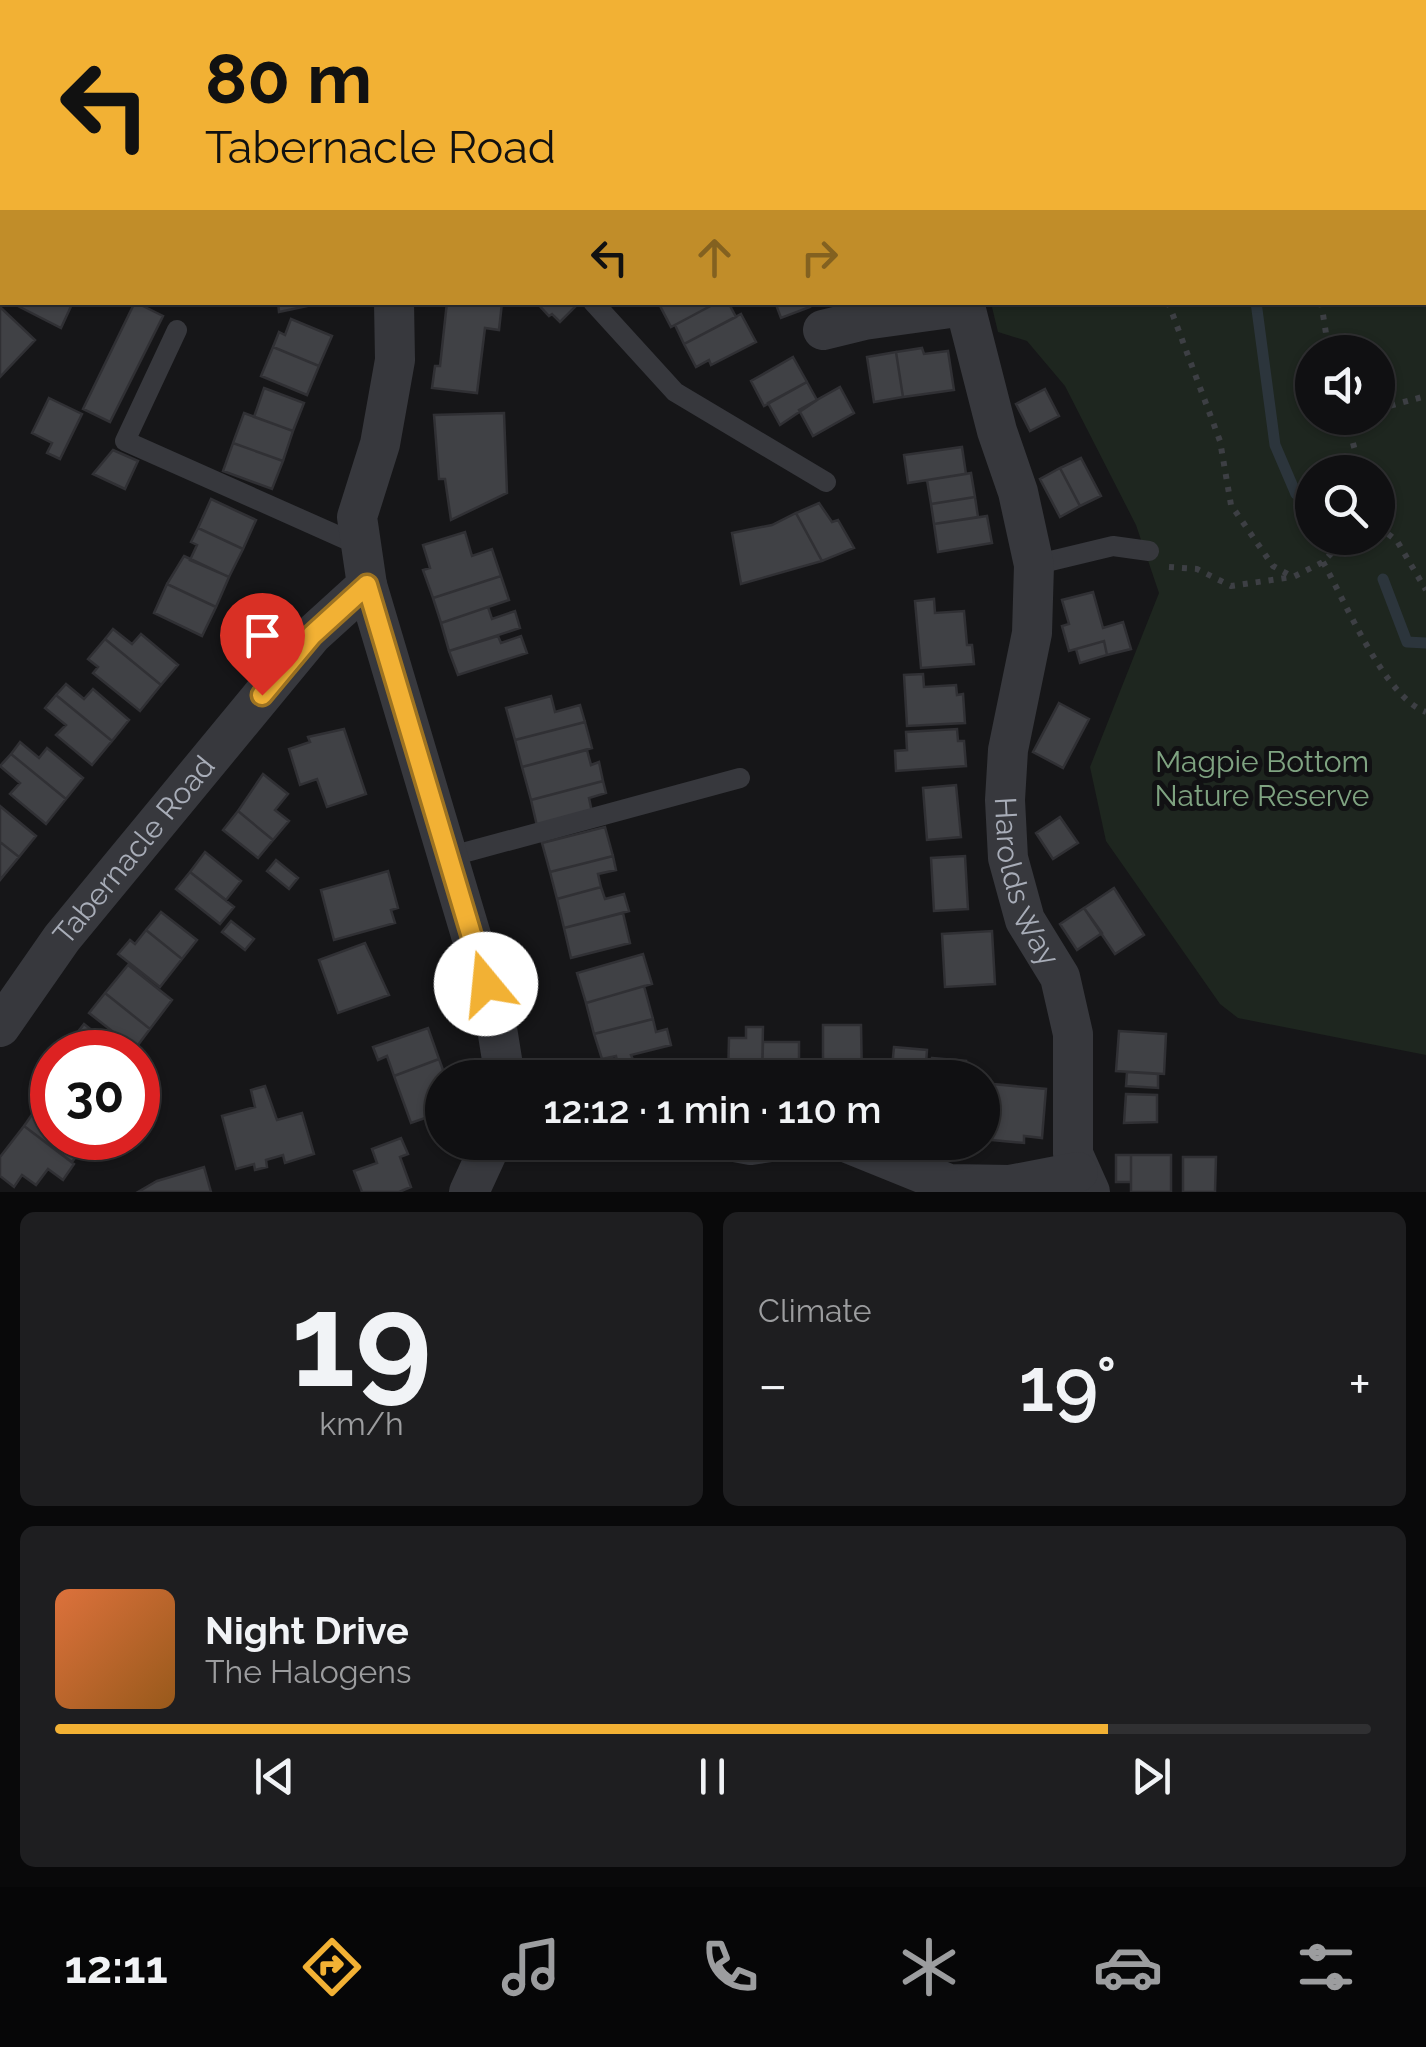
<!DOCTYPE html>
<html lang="en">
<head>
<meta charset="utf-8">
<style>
  :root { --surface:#101012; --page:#1e1e20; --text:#f1f3f6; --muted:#9c9d9f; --line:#303032; --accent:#f2b134 }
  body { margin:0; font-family:Raleway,sans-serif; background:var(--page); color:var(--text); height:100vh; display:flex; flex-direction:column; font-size:38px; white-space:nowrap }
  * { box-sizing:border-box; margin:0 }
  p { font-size:32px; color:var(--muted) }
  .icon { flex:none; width:55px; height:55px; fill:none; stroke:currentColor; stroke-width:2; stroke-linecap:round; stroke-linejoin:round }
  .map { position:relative; height:1192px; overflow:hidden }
  .drawer { display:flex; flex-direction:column; gap:20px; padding:20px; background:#09090a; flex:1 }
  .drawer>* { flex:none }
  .banner { position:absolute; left:0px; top:0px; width:1428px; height:305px; box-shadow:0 2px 8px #0004,0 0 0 2px var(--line); background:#f2b134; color:#111; overflow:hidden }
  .buttons { position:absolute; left:1295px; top:335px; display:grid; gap:20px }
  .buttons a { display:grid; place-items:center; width:100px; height:100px; border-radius:50%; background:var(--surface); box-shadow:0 2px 8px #0004,0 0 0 2px var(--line); font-size:50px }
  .speed { position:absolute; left:30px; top:1030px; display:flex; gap:20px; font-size:50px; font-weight:700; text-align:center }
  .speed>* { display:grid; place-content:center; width:130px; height:130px; border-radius:50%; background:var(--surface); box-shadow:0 2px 8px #0004,0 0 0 2px var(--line); line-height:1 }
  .speed .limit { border:15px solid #d22; background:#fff; color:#111 }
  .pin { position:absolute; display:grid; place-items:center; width:85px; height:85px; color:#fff; margin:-102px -42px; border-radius:50% 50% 50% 0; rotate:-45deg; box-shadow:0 0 10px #0007 }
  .pin .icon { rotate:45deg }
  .me { position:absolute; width:110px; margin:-55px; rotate:343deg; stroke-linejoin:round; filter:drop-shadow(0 0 8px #0008) }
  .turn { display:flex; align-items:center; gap:35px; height:210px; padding:0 40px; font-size:45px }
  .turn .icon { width:130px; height:130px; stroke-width:2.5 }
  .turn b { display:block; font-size:70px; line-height:85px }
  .lanes { display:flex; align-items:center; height:95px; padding:0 40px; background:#0003; justify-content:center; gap:50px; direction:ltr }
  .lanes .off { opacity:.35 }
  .big { font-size:75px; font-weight:600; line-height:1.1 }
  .drawer .tile { flex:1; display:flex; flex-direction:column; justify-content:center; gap:15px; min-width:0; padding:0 35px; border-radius:15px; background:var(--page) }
  .drawer .dial { align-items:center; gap:0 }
  .dial b { font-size:130px; line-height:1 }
  .song { display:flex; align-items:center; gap:30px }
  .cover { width:120px; height:120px; border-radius:15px; background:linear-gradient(135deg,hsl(20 70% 55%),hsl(30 70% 35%)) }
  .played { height:10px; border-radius:5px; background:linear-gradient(90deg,var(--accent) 80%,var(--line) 80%) }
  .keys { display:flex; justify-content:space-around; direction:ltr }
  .heat { display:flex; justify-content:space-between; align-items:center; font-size:55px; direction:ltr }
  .drawer .tiles { flex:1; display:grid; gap:20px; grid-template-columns:1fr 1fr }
  .tile:last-child { grid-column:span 2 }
  .trip { position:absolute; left:425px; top:1060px; width:575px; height:100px; border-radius:50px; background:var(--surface); box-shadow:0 2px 8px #0004,0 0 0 2px var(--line); font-weight:600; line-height:100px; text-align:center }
  .dock { display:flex; height:160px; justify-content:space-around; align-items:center; background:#060607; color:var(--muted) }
  .dock .icon { width:70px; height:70px }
  .dock .current { color:var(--accent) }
  .dock b { font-size:45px; color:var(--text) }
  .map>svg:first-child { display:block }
  .green { fill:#1e261f; fill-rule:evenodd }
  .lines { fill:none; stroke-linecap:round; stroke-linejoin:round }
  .stream { stroke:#2c353c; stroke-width:11 }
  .building { fill:#404145; stroke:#303034; stroke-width:2.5 }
  .path { stroke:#3d3f44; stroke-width:6; stroke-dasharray:5 8; stroke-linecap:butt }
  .service { stroke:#37383d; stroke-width:20 }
  .minor { stroke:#37383d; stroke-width:40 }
  .route-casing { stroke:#9d7322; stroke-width:25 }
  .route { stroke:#f2b134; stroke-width:18 }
  .labels { text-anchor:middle; stroke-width:10; stroke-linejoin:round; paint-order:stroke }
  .park-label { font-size:30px; fill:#7fa381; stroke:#111113 }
  .street-label { font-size:30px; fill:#a8adb8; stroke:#111113 }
</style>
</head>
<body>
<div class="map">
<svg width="1426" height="1192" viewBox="0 0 1426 1192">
  <rect width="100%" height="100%" fill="#161618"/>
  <path class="green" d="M 1005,0 L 1426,0 L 1426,1055 L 1238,1018 L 1220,1004 L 1106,841 L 1090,767 L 1159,593 L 1136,525 L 1065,386 L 1027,341 L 998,332 L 991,303 L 1425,302 L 1425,2 ZM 1312,352 L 1378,352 L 1378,418 L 1312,418 ZM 1312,472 L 1378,472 L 1378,538 L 1312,538 Z"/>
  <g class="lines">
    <path class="stream" d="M 1159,0 L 1160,2
      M 1256,302 L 1275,445 L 1296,494
      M 1383,579 L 1407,642 L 1426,643"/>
  </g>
  <path class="building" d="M 676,0 L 799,0 L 674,2 Z
    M 10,302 L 73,302 L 61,328 Z
    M 135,302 L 163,316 L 110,422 L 83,409 Z
    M 278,302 L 326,302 L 279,312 Z
    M 447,302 L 502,303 L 499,330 L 485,328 L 477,393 L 432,388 L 435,366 L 440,366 Z
    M 536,302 L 571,302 L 575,307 L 560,322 L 552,314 L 549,316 Z
    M 658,302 L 718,302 L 671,327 Z
    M 718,302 L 728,302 L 736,317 L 684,344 L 675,325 Z
    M 775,302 L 809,302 L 810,307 L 781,318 Z
    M 0,307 L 35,340 L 0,377 Z
    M 741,314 L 756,342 L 711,365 L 709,360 L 696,367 L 684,344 Z
    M 291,319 L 332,336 L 319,366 L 273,347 L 279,332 L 285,335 Z
    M 273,347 L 319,366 L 307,395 L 261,376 Z
    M 922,348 L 924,354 L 948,351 L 954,390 L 903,397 L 896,352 Z
    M 896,352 L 903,397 L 874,402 L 867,357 Z
    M 793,357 L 807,382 L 764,406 L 751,381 Z
    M 807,382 L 817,400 L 780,425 L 768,403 Z
    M 840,387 L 854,413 L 813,436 L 799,410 Z
    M 264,388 L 304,403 L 293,431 L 254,417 Z
    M 1045,389 L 1059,416 L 1030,431 L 1016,404 Z
    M 49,398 L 82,414 L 60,459 L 47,453 L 52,443 L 32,433 Z
    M 244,413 L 293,431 L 283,461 L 233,443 Z
    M 504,413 L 507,493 L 451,520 L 445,479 L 439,479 L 434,415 Z
    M 233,443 L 283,461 L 272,489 L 223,471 Z
    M 962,447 L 966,474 L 908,483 L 904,455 Z
    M 113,450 L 138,461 L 125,489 L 93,474 Z
    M 1081,458 L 1101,496 L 1080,506 L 1060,468 Z
    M 1060,468 L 1080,506 L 1060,517 L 1040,479 Z
    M 971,473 L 975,497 L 931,504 L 927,480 Z
    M 975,497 L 978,517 L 934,524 L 931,504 Z
    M 211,499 L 256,520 L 243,549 L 198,528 Z
    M 819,503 L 832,522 L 838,520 L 854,548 L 822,561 L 796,513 Z
    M 796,513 L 822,561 L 741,584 L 732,533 L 772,525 Z
    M 987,516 L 992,543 L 938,552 L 934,524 Z
    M 198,528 L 243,549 L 229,577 L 190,560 L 197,545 L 191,542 Z
    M 465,532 L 472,556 L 492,549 L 501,576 L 433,598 L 423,570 L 430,568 L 423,545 Z
    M 184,556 L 229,577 L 216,607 L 167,584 Z
    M 501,576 L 509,600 L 441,623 L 433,598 Z
    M 167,584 L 216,607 L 202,636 L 154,613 Z
    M 1093,592 L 1103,628 L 1123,622 L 1131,649 L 1107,655 L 1104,641 L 1069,651 L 1062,626 L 1069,624 L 1062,600 Z
    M 934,599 L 935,613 L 964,611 L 967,645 L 972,645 L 974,664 L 921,668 L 915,601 Z
    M 488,607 L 492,619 L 515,611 L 520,628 L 449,651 L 441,623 Z
    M 113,629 L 132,644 L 141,634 L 178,665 L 161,685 L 105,639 Z
    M 498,636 L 501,643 L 521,636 L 527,653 L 458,675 L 449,651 Z
    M 105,639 L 161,685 L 140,711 L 93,673 L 98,667 L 88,659 Z
    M 1104,641 L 1107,655 L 1080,663 L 1076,649 Z
    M 923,674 L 924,687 L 956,685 L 957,695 L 963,694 L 965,723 L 907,726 L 904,675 Z
    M 66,684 L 84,699 L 93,689 L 129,720 L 112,741 L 56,695 Z
    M 56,695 L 112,741 L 92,765 L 56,735 L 66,725 L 45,708 Z
    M 551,696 L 555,712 L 580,705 L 585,722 L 515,740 L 506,708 Z
    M 1059,703 L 1089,719 L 1063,768 L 1033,752 Z
    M 585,722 L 592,748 L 522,767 L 515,740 Z
    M 344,729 L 366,794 L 327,807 L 317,779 L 300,785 L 289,749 L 310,742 L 308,737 Z
    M 957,729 L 958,741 L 964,741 L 966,766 L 896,771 L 895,751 L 907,750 L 906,732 Z
    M 20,742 L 39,758 L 47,748 L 83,778 L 66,799 L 11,754 Z
    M 587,750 L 591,765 L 599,762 L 603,781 L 531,800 L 522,767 Z
    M 11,754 L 66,799 L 46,824 L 10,794 L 20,783 L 0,766 Z
    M 263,774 L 288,794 L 275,810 L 289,821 L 273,840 L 238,811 Z
    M 603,781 L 606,793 L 589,798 L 592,812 L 537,826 L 531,800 Z
    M 956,785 L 961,837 L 927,840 L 923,788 Z
    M 0,806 L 36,836 L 19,857 L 0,842 Z
    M 238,811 L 273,840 L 258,858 L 223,830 Z
    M 1060,817 L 1078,843 L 1053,859 L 1036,833 Z
    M 605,827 L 613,856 L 550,872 L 542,843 Z
    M 0,842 L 19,857 L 0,880 Z
    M 205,852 L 241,881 L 226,900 L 190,872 Z
    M 613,856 L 616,870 L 598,874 L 601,887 L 557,899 L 550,872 Z
    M 965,856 L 968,909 L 934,911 L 931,858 Z
    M 276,860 L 298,878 L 289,889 L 267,871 Z
    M 388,871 L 398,908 L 391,910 L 395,923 L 334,940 L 321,890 Z
    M 190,872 L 234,907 L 220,924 L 176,889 Z
    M 601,887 L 605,899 L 624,894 L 629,911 L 564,928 L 557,899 Z
    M 1114,888 L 1144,935 L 1115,954 L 1084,908 Z
    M 1084,908 L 1102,933 L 1077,950 L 1060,924 Z
    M 161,912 L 197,940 L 182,959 L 146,930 Z
    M 623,913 L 630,943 L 571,958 L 564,928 Z
    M 231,921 L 254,939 L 245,950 L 222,932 Z
    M 146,930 L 182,959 L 160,987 L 118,954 L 130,940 L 135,944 Z
    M 992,931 L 995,984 L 945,987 L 942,934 Z
    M 365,943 L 389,995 L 338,1013 L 319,960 Z
    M 643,954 L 652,984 L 586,1003 L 577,973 Z
    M 128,965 L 172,1000 L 150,1029 L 105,993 Z
    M 644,986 L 653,1019 L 594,1034 L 586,1003 Z
    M 105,993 L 150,1029 L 135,1049 L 89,1013 Z
    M 653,1019 L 656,1032 L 667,1029 L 671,1045 L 631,1055 L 634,1062 L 618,1066 L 616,1056 L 602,1059 L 594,1034 Z
    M 84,1024 L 113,1047 L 112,1052 L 62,1052 Z
    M 823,1025 L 861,1025 L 862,1078 L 823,1078 Z
    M 746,1027 L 763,1027 L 762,1078 L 728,1078 L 729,1038 L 746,1038 Z
    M 428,1028 L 439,1059 L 394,1076 L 387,1056 L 378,1060 L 373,1047 Z
    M 1119,1031 L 1166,1034 L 1164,1074 L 1116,1071 Z
    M 763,1042 L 799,1042 L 799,1078 L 762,1078 Z
    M 894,1047 L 927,1050 L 925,1078 L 891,1078 Z
    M 932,1058 L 966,1061 L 964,1078 L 931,1078 Z
    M 439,1059 L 446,1078 L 442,1078 L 442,1112 L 411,1123 L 394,1076 Z
    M 1127,1072 L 1158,1074 L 1158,1088 L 1126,1086 Z
    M 982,1083 L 1046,1089 L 1042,1138 L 1024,1136 L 1024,1143 L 982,1139 Z
    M 265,1086 L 277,1120 L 302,1113 L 314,1154 L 285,1163 L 283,1155 L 266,1160 L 267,1167 L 255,1170 L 254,1164 L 236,1169 L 222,1116 L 255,1107 L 251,1090 Z
    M 1126,1094 L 1157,1095 L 1157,1122 L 1124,1123 Z
    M 40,1103 L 52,1112 L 52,1138 L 89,1139 L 72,1162 L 24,1126 Z
    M 24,1126 L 74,1164 L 63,1180 L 48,1169 L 36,1185 L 22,1175 L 14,1187 L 0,1176 L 0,1157 Z
    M 401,1138 L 408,1154 L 400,1157 L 411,1187 L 399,1192 L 362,1192 L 354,1171 L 377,1163 L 372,1149 Z
    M 1116,1155 L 1131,1155 L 1131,1182 L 1116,1182 Z
    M 1131,1155 L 1171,1155 L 1171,1192 L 1131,1192 Z
    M 1183,1157 L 1216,1157 L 1215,1192 L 1183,1192 Z
    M 204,1167 L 211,1192 L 138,1192 L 157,1181 Z"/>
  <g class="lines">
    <path class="path" d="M 986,0 L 988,2
      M 1121,0 L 1122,2
      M 1224,0 L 1225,2
      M 1168,302 L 1220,441 L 1231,505 L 1273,566 L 1293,577 L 1323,562 L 1346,538
      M 1321,302 L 1329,352
      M 1378,409 L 1426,396
      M 1346,418 L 1361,472
      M 1378,526 L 1397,541 L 1426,590
      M 1323,562 C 1345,601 1385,698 1426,712
      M 1169,567 L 1197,569 L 1231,586 L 1292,577"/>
    <path class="service" d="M 104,0 L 105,2
      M 898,0 L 900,2
      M 0,95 L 2,95
      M 593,302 L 675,392 L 826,482
      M 177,330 L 125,441 L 361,546
      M 1034,565 L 1113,546 L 1149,551
      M 448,857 L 740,778"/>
    <g class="minor">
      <path d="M 335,0 L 336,2"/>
      <path id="s1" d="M 823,330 L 864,320 L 965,306 L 997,431 L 1018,492 L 1034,565 L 1032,633 L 1008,750 L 1005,800 L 1008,858 L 1025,920 L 1060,977 L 1073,1034 L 1073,1154 L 1090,1192"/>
      <path d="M 367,585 L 495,1016 L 505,1078"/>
      <path id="s2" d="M 0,1027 L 62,938 L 312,635 L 367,585 L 357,517 L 380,444 L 395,360 L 394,302"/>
      <path d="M 735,1142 L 751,1145 L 771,1142"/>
      <path d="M 845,1142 L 949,1184 L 1010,1185 L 1078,1172"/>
      <path d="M 469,1192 L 492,1142"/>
    </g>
  </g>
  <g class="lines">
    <defs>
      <path id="route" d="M 262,695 L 312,635 L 367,585 L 486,984"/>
    </defs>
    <use href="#route" class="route-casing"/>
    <use href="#route" class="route"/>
  </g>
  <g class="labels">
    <g class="park-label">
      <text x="1262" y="772">Magpie Bottom<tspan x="1262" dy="34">Nature Reserve</tspan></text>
    </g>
    <g class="street-label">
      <text dy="10" stroke="none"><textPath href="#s2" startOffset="222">Tabernacle Road</textPath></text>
      <text dy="10" stroke="none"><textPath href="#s1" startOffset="735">Harolds Way</textPath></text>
    </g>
  </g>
</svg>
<div class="buttons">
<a><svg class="icon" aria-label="sound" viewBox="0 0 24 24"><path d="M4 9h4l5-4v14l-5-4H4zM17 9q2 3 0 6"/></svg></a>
<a><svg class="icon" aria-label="search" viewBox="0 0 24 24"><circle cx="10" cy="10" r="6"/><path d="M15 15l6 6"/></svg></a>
</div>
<div class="speed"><div class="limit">30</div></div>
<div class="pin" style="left:262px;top:695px;background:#d93025"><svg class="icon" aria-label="arrive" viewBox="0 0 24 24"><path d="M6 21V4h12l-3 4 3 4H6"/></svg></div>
<svg class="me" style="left:486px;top:984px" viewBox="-20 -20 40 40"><circle r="19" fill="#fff"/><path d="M0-13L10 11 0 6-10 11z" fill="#f2b134"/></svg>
<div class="trip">12:12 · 1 min · 110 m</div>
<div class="banner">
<div class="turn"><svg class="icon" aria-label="left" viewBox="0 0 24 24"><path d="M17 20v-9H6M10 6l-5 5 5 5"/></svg><div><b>80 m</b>Tabernacle Road</div></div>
<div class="lanes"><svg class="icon" aria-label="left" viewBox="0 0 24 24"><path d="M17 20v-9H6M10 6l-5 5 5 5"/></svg><svg class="icon off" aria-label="ahead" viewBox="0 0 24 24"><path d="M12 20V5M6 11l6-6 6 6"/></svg><svg class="icon off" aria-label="right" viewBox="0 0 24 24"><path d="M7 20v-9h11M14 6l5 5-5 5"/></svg></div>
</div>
</div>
<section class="drawer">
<div class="tiles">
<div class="tile dial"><b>19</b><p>km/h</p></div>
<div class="tile"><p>Climate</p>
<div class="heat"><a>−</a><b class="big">19°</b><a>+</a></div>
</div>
<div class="tile">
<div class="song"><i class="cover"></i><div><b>Night Drive</b><p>The Halogens</p></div></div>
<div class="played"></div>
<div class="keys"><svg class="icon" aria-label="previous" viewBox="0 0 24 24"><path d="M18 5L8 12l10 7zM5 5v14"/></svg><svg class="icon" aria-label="pause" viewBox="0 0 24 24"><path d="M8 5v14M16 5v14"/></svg><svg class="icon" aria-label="next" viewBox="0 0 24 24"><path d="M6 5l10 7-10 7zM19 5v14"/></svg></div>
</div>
</div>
</section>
<nav class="dock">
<b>12:11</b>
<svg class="icon current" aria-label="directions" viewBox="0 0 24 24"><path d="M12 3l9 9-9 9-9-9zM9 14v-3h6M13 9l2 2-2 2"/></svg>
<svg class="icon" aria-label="music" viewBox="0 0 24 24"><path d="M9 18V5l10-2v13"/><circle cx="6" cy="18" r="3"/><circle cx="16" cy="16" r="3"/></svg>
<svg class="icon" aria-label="phone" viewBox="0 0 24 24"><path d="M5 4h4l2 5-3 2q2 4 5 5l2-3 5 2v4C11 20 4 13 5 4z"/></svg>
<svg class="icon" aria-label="climate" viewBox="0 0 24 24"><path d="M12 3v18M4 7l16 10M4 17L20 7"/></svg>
<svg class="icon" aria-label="car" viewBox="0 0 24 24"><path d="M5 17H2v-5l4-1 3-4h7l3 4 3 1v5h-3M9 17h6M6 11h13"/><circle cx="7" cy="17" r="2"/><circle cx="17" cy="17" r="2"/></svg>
<svg class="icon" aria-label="filters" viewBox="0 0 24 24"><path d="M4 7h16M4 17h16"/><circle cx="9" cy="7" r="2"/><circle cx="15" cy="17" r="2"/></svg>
</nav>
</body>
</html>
